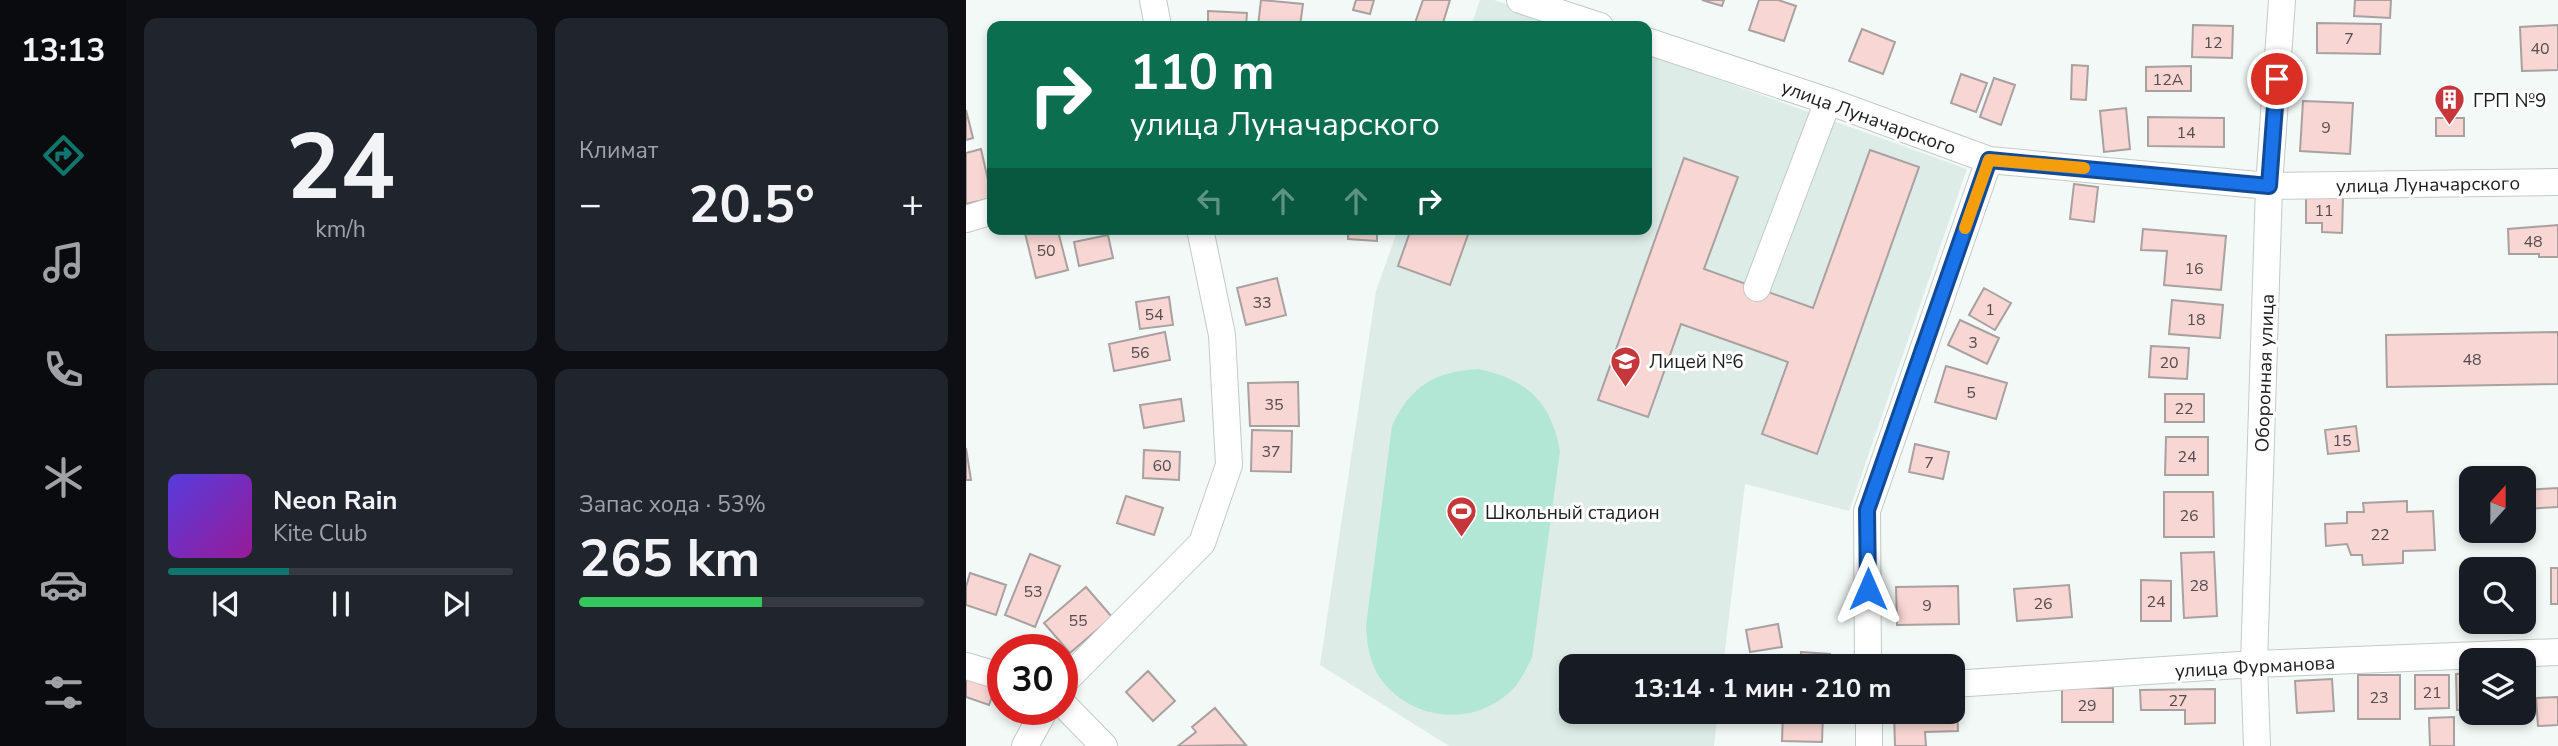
<!DOCTYPE html>
<html lang="ru">
<head>
<meta charset="utf-8">
<style>
  :root { --surface:#171b24; --page:#20242c; --text:#f1f3f6; --muted:#9ea1a6; --line:#363941; --accent:#0f766e }
  body { margin:0; font-family:"Nunito Sans",sans-serif; background:var(--page); color:var(--text); height:100vh; display:flex; flex-direction:column; font-size:26px; white-space:nowrap }
  * { box-sizing:border-box; margin:0 }
  p { font-size:23px; color:var(--muted) }
  .icon { flex:none; width:38px; height:38px; fill:none; stroke:currentColor; stroke-width:2; stroke-linecap:round; stroke-linejoin:round }
  .map { position:relative; flex:1; overflow:hidden }
  .sheet { display:flex; flex-direction:column; gap:18px; padding:18px; background:#0d0f14; width:840px }
  .sheet>* { flex:none }
  .hud { position:absolute; left:21px; top:21px; width:665px; height:214px; border-radius:14px; box-shadow:0 4px 10px #0003; background:#0b6e4f; color:#fff; overflow:hidden }
  .needle { width:46px; rotate:21deg }
  .buttons { position:absolute; left:1493px; top:466px; display:grid; gap:14px }
  .buttons a { display:grid; place-items:center; width:77px; height:77px; border-radius:14px; background:var(--surface); box-shadow:0 4px 10px #0003; font-size:35px }
  .speed { position:absolute; left:21px; top:634px; display:flex; gap:14px; font-size:35px; font-weight:700; text-align:center }
  .speed>* { display:grid; place-content:center; width:91px; height:91px; border-radius:50%; background:var(--surface); box-shadow:0 4px 10px #0003; line-height:1 }
  .speed .limit { border:10px solid #d22; background:#fff; color:#111 }
  .pin { position:absolute; display:grid; place-items:center; width:60px; height:60px; color:#fff; margin:-30px; border:4px solid #fff; border-radius:50%; box-shadow:0 2px 7px #0007 }
  .me { position:absolute; width:77px; margin:-38px; rotate:0deg; stroke-linejoin:round; filter:drop-shadow(0 0 5px #0008) }
  .turn { display:flex; align-items:center; gap:24px; height:147px; padding:0 28px; font-size:32px }
  .turn .icon { width:91px; height:91px; stroke-width:2.5 }
  .turn b { display:block; font-size:49px; line-height:60px }
  .lanes { display:flex; align-items:center; height:66px; padding:0 28px; background:#0003; justify-content:center; gap:35px; direction:ltr }
  .lanes .off { opacity:.35 }
  .big { font-size:52px; font-weight:700; line-height:1.1 }
  .sheet .widget { flex:1; display:flex; flex-direction:column; justify-content:center; gap:10px; min-width:0; padding:0 24px; border-radius:14px; background:var(--page) }
  .sheet .dial { align-items:center; gap:0 }
  .dial b { font-size:91px; line-height:1 }
  .song { display:flex; align-items:center; gap:21px }
  .cover { width:84px; height:84px; border-radius:10px; background:linear-gradient(135deg,hsl(250 70% 55%),hsl(300 70% 35%)) }
  .played { height:7px; border-radius:4px; background:linear-gradient(90deg,var(--accent) 35%,var(--line) 35%) }
  .keys { display:flex; justify-content:space-around; direction:ltr }
  .heat { display:flex; justify-content:space-between; align-items:center; font-size:38px; direction:ltr }
  .charge { height:10px; border-radius:5px; background:linear-gradient(90deg,#34c759 53%,var(--line) 0) }
  .sheet .tiles { flex:1; display:grid; gap:18px; grid-template-columns:repeat(2,1fr) }
  .trip { position:absolute; left:593px; top:654px; width:406px; height:70px; border-radius:14px; background:var(--surface); box-shadow:0 4px 10px #0003; font-weight:700; line-height:70px; text-align:center }
  main { display:flex; flex:1; min-height:0 }
  .dock { display:flex; flex-direction:column; width:126px; justify-content:space-around; align-items:center; background:#090b0e; color:var(--muted) }
  .dock .icon { width:49px; height:49px }
  .dock .on { color:var(--accent) }
  .dock b { font-size:32px; color:var(--text) }
  .map>svg:first-child { display:block }
  .built { fill:#ddece7 }
  .green { fill:#b2e7d5 }
  .building { fill:#f8d6d3; stroke:#a8a1a0; stroke-width:2 }
  .lines { fill:none; stroke-linecap:round; stroke-linejoin:round }
  .minor-casing { stroke:#c3cac8; stroke-width:28 }
  .minor { stroke:#fff; stroke-width:26 }
  .route-casing { stroke:#114b97; stroke-width:18 }
  .route { stroke:#1a73e8; stroke-width:12 }
  .slow { stroke:#f59e0b; stroke-width:12 }
  .labels { text-anchor:middle; stroke-width:6; stroke-linejoin:round; paint-order:stroke }
  .number-label { font-size:16px; fill:#544d4b }
  .poi-label { font-size:19px; fill:#1d1f1e; stroke:#fff; text-anchor:start }
  .street-label { font-size:19px; fill:#1d1f1e; stroke:#fff }
</style>
</head>
<body>
<main>
<nav class="dock">
<b>13:13</b>
<svg class="icon on" aria-label="directions" viewBox="0 0 24 24"><path d="M12 3l9 9-9 9-9-9zM9 14v-3h6M13 9l2 2-2 2"/></svg>
<svg class="icon" aria-label="music" viewBox="0 0 24 24"><path d="M9 18V5l10-2v13"/><circle cx="6" cy="18" r="3"/><circle cx="16" cy="16" r="3"/></svg>
<svg class="icon" aria-label="phone" viewBox="0 0 24 24"><path d="M5 4h4l2 5-3 2q2 4 5 5l2-3 5 2v4C11 20 4 13 5 4z"/></svg>
<svg class="icon" aria-label="climate" viewBox="0 0 24 24"><path d="M12 3v18M4 7l16 10M4 17L20 7"/></svg>
<svg class="icon" aria-label="car" viewBox="0 0 24 24"><path d="M5 17H2v-5l4-1 3-4h7l3 4 3 1v5h-3M9 17h6M6 11h13"/><circle cx="7" cy="17" r="2"/><circle cx="17" cy="17" r="2"/></svg>
<svg class="icon" aria-label="filters" viewBox="0 0 24 24"><path d="M4 7h16M4 17h16"/><circle cx="9" cy="7" r="2"/><circle cx="15" cy="17" r="2"/></svg>
</nav>
<section class="sheet">
<div class="tiles">
<div class="widget dial"><b>24</b><p>km/h</p></div>
<div class="widget"><p>Климат</p>
<div class="heat"><a>−</a><b class="big">20.5°</b><a>+</a></div>
</div>
<div class="widget">
<div class="song"><i class="cover"></i><div><b>Neon Rain</b><p>Kite Club</p></div></div>
<div class="played"></div>
<div class="keys"><svg class="icon" aria-label="previous" viewBox="0 0 24 24"><path d="M18 5L8 12l10 7zM5 5v14"/></svg><svg class="icon" aria-label="pause" viewBox="0 0 24 24"><path d="M8 5v14M16 5v14"/></svg><svg class="icon" aria-label="next" viewBox="0 0 24 24"><path d="M6 5l10 7-10 7zM19 5v14"/></svg></div>
</div>
<div class="widget"><p>Запас хода · 53%</p><b class="big">265 km</b><div class="charge"></div></div>
</div>
</section>
<div class="map">
<svg width="1592" height="746" viewBox="0 0 1592 746">
  <rect width="100%" height="100%" fill="#f2f9f6"/>
  <path class="built" d="M 514,0 L 528,0 L 602,26 L 505,26 Z
    M 681,54 L 1001,169 L 883,511 L 779,484 L 757,667 L 606,667 L 606,712 L 752,712 L 748,746 L 483,746 L 354,665 L 410,291 L 432,229 L 681,229 Z"/>
  <path class="green" d="M 513,369 C 561,380 585,401 594,451 L 566,658 C 560,669 555,681 546,690 C 510,726 449,722 417,682 C 404,666 401,646 400,626 L 426,426 C 444,386 470,371 513,369 Z"/>
  <path class="building" d="M 295,0 L 337,4 L 334,26 L 292,26 Z
    M 390,0 L 408,0 L 404,14 L 387,10 Z
    M 457,0 L 484,0 L 476,26 L 448,26 Z
    M 736,0 L 758,0 L 756,6 Z
    M 793,0 L 812,0 L 830,6 L 818,41 L 783,30 Z
    M 1389,0 L 1425,0 L 1424,18 L 1388,16 Z
    M 242,11 L 281,13 L 280,26 L 242,26 Z
    M 1351,23 L 1415,24 L 1414,54 L 1351,53 Z
    M 1227,25 L 1267,26 L 1266,58 L 1226,57 Z
    M 1592,25 L 1592,70 L 1556,71 L 1554,27 Z
    M 896,29 L 929,42 L 917,74 L 883,61 Z
    M 1106,65 L 1122,66 L 1120,100 L 1105,99 Z
    M 1225,66 L 1225,91 L 1180,91 L 1180,67 Z
    M 995,74 L 1021,83 L 1010,112 L 985,103 Z
    M 1028,78 L 1049,85 L 1035,125 L 1014,117 Z
    M 1337,101 L 1387,103 L 1384,154 L 1334,151 Z
    M 1160,108 L 1164,149 L 1138,152 L 1134,111 Z
    M 0,110 L 7,138 L 0,140 Z
    M 1182,117 L 1258,118 L 1258,147 L 1182,146 Z
    M 1470,118 L 1498,118 L 1498,136 L 1470,136 Z
    M 15,149 L 26,198 L 0,204 L 0,153 Z
    M 904,150 L 953,167 L 851,454 L 796,434 L 822,362 L 715,324 L 682,417 L 632,400 L 718,158 L 772,177 L 738,269 L 847,308 Z
    M 1108,184 L 1132,187 L 1128,222 L 1104,219 Z
    M 1340,196 L 1377,197 L 1376,233 L 1356,232 L 1356,223 L 1340,223 Z
    M 1592,225 L 1592,257 L 1573,257 L 1573,254 L 1543,254 L 1542,229 Z
    M 58,229 L 98,229 L 92,231 L 102,270 L 70,278 Z
    M 382,229 L 411,229 L 411,241 L 382,239 Z
    M 445,229 L 504,229 L 484,285 L 432,266 Z
    M 1177,229 L 1260,236 L 1255,290 L 1198,285 L 1201,251 L 1175,250 Z
    M 142,235 L 147,258 L 113,266 L 108,242 Z
    M 311,278 L 320,315 L 280,325 L 271,288 Z
    M 1018,288 L 1045,303 L 1029,330 L 1003,315 Z
    M 203,297 L 207,325 L 174,329 L 170,302 Z
    M 1206,300 L 1257,305 L 1254,338 L 1203,334 Z
    M 994,320 L 1033,338 L 1021,364 L 982,345 Z
    M 199,332 L 204,360 L 148,371 L 143,344 Z
    M 1592,332 L 1592,384 L 1421,387 L 1420,335 Z
    M 1185,346 L 1223,348 L 1221,379 L 1183,377 Z
    M 980,366 L 1041,383 L 1030,419 L 969,402 Z
    M 332,382 L 333,426 L 284,426 L 282,383 Z
    M 1199,394 L 1238,394 L 1238,422 L 1199,422 Z
    M 215,399 L 218,421 L 178,428 L 174,405 Z
    M 1390,426 L 1393,451 L 1362,454 L 1359,430 Z
    M 286,430 L 326,431 L 325,472 L 285,471 Z
    M 1200,437 L 1242,437 L 1242,475 L 1199,475 Z
    M 949,444 L 983,452 L 977,479 L 943,472 Z
    M 0,448 L 5,480 L 0,480 Z
    M 178,450 L 214,452 L 213,480 L 177,478 Z
    M 1592,488 L 1592,507 L 1558,509 L 1558,490 Z
    M 1198,492 L 1247,492 L 1248,537 L 1198,537 Z
    M 160,496 L 197,508 L 188,535 L 151,523 Z
    M 1441,501 L 1441,512 L 1467,511 L 1469,550 L 1437,551 L 1437,563 L 1397,565 L 1396,555 L 1385,555 L 1381,544 L 1360,546 L 1359,524 L 1381,523 L 1381,512 L 1398,512 L 1397,503 Z
    M 1248,552 L 1251,616 L 1218,618 L 1215,553 Z
    M 64,554 L 94,566 L 69,627 L 39,615 Z
    M 1585,568 L 1592,568 L 1592,604 L 1585,604 Z
    M 4,573 L 40,585 L 30,615 L 0,605 L 0,587 Z
    M 1175,580 L 1205,581 L 1205,621 L 1175,621 Z
    M 1103,585 L 1106,617 L 1051,621 L 1048,589 Z
    M 992,586 L 993,624 L 931,625 L 930,587 Z
    M 120,587 L 146,617 L 104,653 L 78,623 Z
    M 812,624 L 816,647 L 784,652 L 780,630 Z
    M 835,652 L 864,654 L 863,667 L 834,667 Z
    M 182,671 L 209,701 L 187,721 L 160,692 Z
    M 0,672 L 31,683 L 23,705 L 0,697 Z
    M 1505,673 L 1505,710 L 1491,710 L 1490,674 Z
    M 1392,675 L 1434,675 L 1434,719 L 1392,719 Z
    M 1449,675 L 1483,675 L 1483,708 L 1449,709 Z
    M 1366,679 L 1368,711 L 1331,713 L 1329,681 Z
    M 1096,688 L 1147,688 L 1147,722 L 1096,722 Z
    M 1249,689 L 1249,723 L 1219,724 L 1219,710 L 1175,710 L 1174,690 Z
    M 1592,697 L 1592,725 L 1572,726 L 1570,698 Z
    M 987,701 L 991,701 L 992,731 L 959,732 L 960,746 L 929,746 L 928,712 L 987,712 Z
    M 249,708 L 280,745 L 212,746 L 230,732 L 226,727 Z
    M 817,712 L 857,712 L 856,742 L 816,741 Z
    M 1488,717 L 1488,746 L 1464,746 L 1463,718 Z"/>
  <g class="lines">
    <defs>
      <path id="minor" d="M 187,0 L 192,26
        M 554,0 L 634,26
        M 681,41 L 862,101 L 1023,160 L 1303,186 L 1592,182
        M 0,219 L 26,211
        M 791,288 L 862,101
        M 0,666 L 37,677
        M 902,667 L 901,511 L 1023,160
        M 96,684 L 236,543 L 263,465 L 256,335 L 234,229
        M 987,684 L 1288,664 L 1592,652
        M 96,703 L 138,746
        M 903,712 L 903,746
        M 59,746 L 79,709
        M 1291,746 L 1288,664 L 1303,186 L 1316,0"/>
    </defs>
    <use href="#minor" class="minor-casing"/>
    <use href="#minor" class="minor"/>
  </g>
  <g class="lines">
    <defs>
      <path id="route" d="M 902,589 L 901,510 L 1023,160 L 1303,186 L 1311,79"/>
    </defs>
    <use href="#route" class="route-casing"/>
    <use href="#route" class="route"/>
    <path class="slow" d="M 999,228 L 1023,160 L 1118,168"/>
  </g>
  <defs>
    <symbol id="building-pin" viewBox="-11 -11 22 30"><path d="M0 17L-7.5 6A9.5 9.5 0 1 1 7.5 6Z" fill="#c6373b" stroke="#fff"/><path d="M-4-6H4V6H1V3H-1V6H-4ZM-2.5-4.3h1.7v1.8h-1.7ZM.8-4.3h1.7v1.8H.8ZM-2.5-1h1.7V.8h-1.7ZM.8-1h1.7V.8H.8Z" fill="#fff"/></symbol>
    <symbol id="school-pin" viewBox="-11 -11 22 30"><path d="M0 17L-7.5 6A9.5 9.5 0 1 1 7.5 6Z" fill="#c6373b" stroke="#fff"/><path d="M0-5L7-2L0 1L-7-2ZM-4 1L0 2.5L4 1V4Q0 6-4 4Z" fill="#fff"/></symbol>
    <symbol id="stadium-pin" viewBox="-11 -11 22 30"><path d="M0 17L-7.5 6A9.5 9.5 0 1 1 7.5 6Z" fill="#c6373b" stroke="#fff"/><path d="M0-5a6.5 5 0 1 0 0 10a6.5 5 0 1 0 0-10ZM-3.5-1.8h7v3.6h-7Z" fill="#fff"/></symbol>
  </defs>
  <g fill-rule="evenodd">
    <use href="#building-pin" x="1466" y="82" width="35" height="47"/>
    <use href="#school-pin" x="642" y="344" width="35" height="47"/>
    <use href="#stadium-pin" x="478" y="494" width="35" height="47"/>
  </g>
  <g class="labels">
    <g class="number-label">
      <text x="1383" y="44">7</text>
      <text x="1247" y="48">12</text>
      <text x="1574" y="54">40</text>
      <text x="1202" y="85">12А</text>
      <text x="1360" y="133">9</text>
      <text x="1220" y="138">14</text>
      <text x="1358" y="216">11</text>
      <text x="1567" y="247">48</text>
      <text x="80" y="256">50</text>
      <text x="1228" y="274">16</text>
      <text x="296" y="308">33</text>
      <text x="1024" y="315">1</text>
      <text x="188" y="320">54</text>
      <text x="1230" y="325">18</text>
      <text x="1007" y="348">3</text>
      <text x="174" y="358">56</text>
      <text x="1506" y="365">48</text>
      <text x="1203" y="368">20</text>
      <text x="1005" y="398">5</text>
      <text x="308" y="410">35</text>
      <text x="1218" y="414">22</text>
      <text x="1376" y="446">15</text>
      <text x="305" y="457">37</text>
      <text x="1221" y="462">24</text>
      <text x="963" y="468">7</text>
      <text x="196" y="471">60</text>
      <text x="1223" y="521">26</text>
      <text x="1414" y="540">22</text>
      <text x="1233" y="591">28</text>
      <text x="67" y="597">53</text>
      <text x="1190" y="607">24</text>
      <text x="1077" y="609">26</text>
      <text x="961" y="611">9</text>
      <text x="112" y="626">55</text>
      <text x="1466" y="698">21</text>
      <text x="1413" y="703">23</text>
      <text x="1212" y="706">27</text>
      <text x="1121" y="711">29</text>
    </g>
    <g class="poi-label">
      <text x="1507" y="107">ГРП №9</text>
      <text x="683" y="368">Лицей №6</text>
      <text x="519" y="519">Школьный стадион</text>
    </g>
    <g class="street-label">
      <text transform="translate(903 117) rotate(20)" y="7">улица Луначарского</text>
      <text transform="translate(1462 184) rotate(-1)" y="7">улица Луначарского</text>
      <text transform="translate(1298 373) rotate(-88)" y="7">Оборонная улица</text>
      <text transform="translate(1289 666) rotate(-3)" y="7">улица Фурманова</text>
    </g>
  </g>
</svg>
<div class="buttons">
<a><svg class="needle" viewBox="-14 -14 28 28"><path d="M0-13l5 13h-10z" fill="#e53935"/><path d="M0 13l5-13h-10z" fill="#9ea1a6"/></svg></a>
<a><svg class="icon" aria-label="search" viewBox="0 0 24 24"><circle cx="10" cy="10" r="6"/><path d="M15 15l6 6"/></svg></a>
<a><svg class="icon" aria-label="layers" viewBox="0 0 24 24"><path d="M12 4l9 5-9 5-9-5zM3 14l9 5 9-5"/></svg></a>
</div>
<div class="speed"><div class="limit">30</div></div>
<div class="pin" style="left:1311px;top:79px;background:#d93025"><svg class="icon" aria-label="arrive" viewBox="0 0 24 24"><path d="M6 21V4h12l-3 4 3 4H6"/></svg></div>
<svg class="me" style="left:902px;top:589px" viewBox="-20 -20 40 40"><path d="M0-17L14 15 0 8-14 15z" fill="#1a73e8" stroke="#fff" stroke-width="4"/></svg>
<div class="trip">13:14 · 1 мин · 210 m</div>
<div class="hud">
<div class="turn"><svg class="icon" aria-label="right" viewBox="0 0 24 24"><path d="M7 20v-9h11M14 6l5 5-5 5"/></svg><div><b>110 m</b>улица Луначарского</div></div>
<div class="lanes"><svg class="icon off" aria-label="left" viewBox="0 0 24 24"><path d="M17 20v-9H6M10 6l-5 5 5 5"/></svg><svg class="icon off" aria-label="ahead" viewBox="0 0 24 24"><path d="M12 20V5M6 11l6-6 6 6"/></svg><svg class="icon off" aria-label="ahead" viewBox="0 0 24 24"><path d="M12 20V5M6 11l6-6 6 6"/></svg><svg class="icon" aria-label="right" viewBox="0 0 24 24"><path d="M7 20v-9h11M14 6l5 5-5 5"/></svg></div>
</div>
</div>
</main>
</body>
</html>
